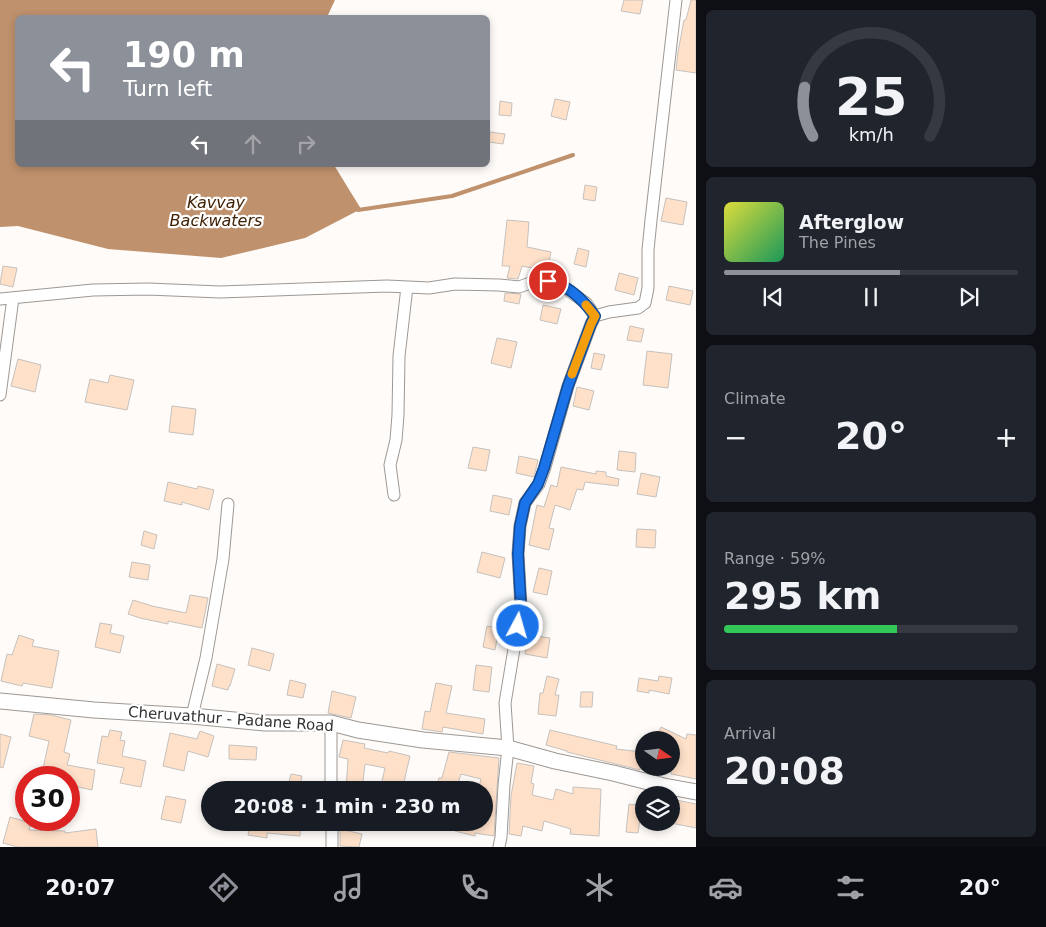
<!DOCTYPE html>
<html lang="en">
<head>
<meta charset="utf-8">
<style>
  :root { --surface:#171b24; --page:#20242c; --text:#f1f3f6; --muted:#9ea1a6; --line:#363941; --accent:#8c9099 }
  body { margin:0; font-family:"DejaVu Sans",sans-serif; background:var(--page); color:var(--text); height:100vh; display:flex; flex-direction:column; font-size:19px; white-space:nowrap }
  * { box-sizing:border-box; margin:0 }
  p { font-size:16px; color:var(--muted) }
  .icon { flex:none; width:28px; height:28px; fill:none; stroke:currentColor; stroke-width:2; stroke-linecap:round; stroke-linejoin:round }
  .map { position:relative; flex:1; overflow:hidden }
  .side { display:flex; flex-direction:column; gap:10px; padding:10px; background:#0d0f14; width:350px }
  .side>* { flex:none }
  .guide { position:absolute; left:15px; top:15px; width:475px; height:152px; border-radius:8px; box-shadow:0 2px 8px #0003; background:#8c9099; color:#fff; overflow:hidden }
  .needle { width:32px; rotate:104deg }
  .controls { position:absolute; left:635px; top:731px; display:grid; gap:10px }
  .controls a { display:grid; place-items:center; width:45px; height:45px; border-radius:50%; background:var(--surface); box-shadow:0 2px 8px #0003; font-size:25px }
  .speed { position:absolute; left:15px; top:766px; display:flex; gap:10px; font-size:25px; font-weight:700; text-align:center }
  .speed>* { display:grid; place-content:center; width:65px; height:65px; border-radius:50%; background:var(--surface); box-shadow:0 2px 8px #0003; line-height:1 }
  .speed .limit { border:8px solid #d22; background:#fff; color:#111 }
  .pin { position:absolute; display:grid; place-items:center; width:42px; height:42px; color:#fff; margin:-21px; border:2px solid #fff; border-radius:50%; box-shadow:0 1px 5px #0007 }
  .me { position:absolute; width:55px; margin:-28px; rotate:6deg; stroke-linejoin:round; filter:drop-shadow(0 0 4px #0008) }
  .turn { display:flex; align-items:center; gap:18px; height:105px; padding:0 25px; font-size:22px }
  .turn .icon { width:65px; height:65px; stroke-width:2.5 }
  .turn b { display:block; font-size:35px; line-height:42px }
  .lanes { display:flex; align-items:center; height:48px; padding:0 25px; background:#0003; justify-content:center; gap:25px; direction:ltr }
  .lanes .off { opacity:.35 }
  .big { font-size:38px; font-weight:700; line-height:1.1 }
  .side .card { flex:1; display:flex; flex-direction:column; justify-content:center; gap:8px; min-width:0; padding:0 18px; border-radius:8px; background:var(--page) }
  .side .dial { align-items:center; gap:0 }
  .dial svg { height:130px; overflow:visible; fill:none; stroke:var(--line); stroke-width:7; stroke-linecap:round; text-anchor:middle }
  .dial text { fill:var(--text); stroke:none }
  .song { display:flex; align-items:center; gap:15px }
  .cover { width:60px; height:60px; border-radius:8px; background:linear-gradient(135deg,hsl(60 70% 55%),hsl(150 70% 35%)) }
  .played { height:5px; border-radius:2px; background:linear-gradient(90deg,var(--accent) 60%,var(--line) 60%) }
  .keys { display:flex; justify-content:space-around; direction:ltr }
  .heat { display:flex; justify-content:space-between; align-items:center; font-size:28px; direction:ltr }
  .charge { height:8px; border-radius:4px; background:linear-gradient(90deg,#34c759 59%,var(--line) 0) }
  .trip { position:absolute; left:201px; top:781px; width:292px; height:50px; border-radius:25px; background:var(--surface); box-shadow:0 2px 8px #0003; font-weight:700; line-height:50px; text-align:center }
  .menu { display:flex; height:80px; justify-content:space-around; align-items:center; background:#090b0e; color:var(--muted) }
  .menu .icon { width:35px; height:35px }
  .menu .selected { color:var(--accent) }
  .menu b { font-size:22px; color:var(--text) }
  main { display:flex; flex:1; min-height:0 }
  .map>svg:first-child { display:block }
  .water { fill:#bf916c }
  .lines { fill:none; stroke-linecap:round; stroke-linejoin:round }
  .stream { stroke:#bf916c; stroke-width:4 }
  .building { fill:#ffe1ca; stroke:#c6c1bd }
  .minor-casing { stroke:#9d9894; stroke-width:13 }
  .major-casing { stroke:#9d9894; stroke-width:17 }
  .minor { stroke:#fff; stroke-width:11 }
  .major { stroke:#fff; stroke-width:15 }
  .route-casing { stroke:#114b97; stroke-width:12 }
  .route { stroke:#1a73e8; stroke-width:9 }
  .slow { stroke:#f59e0b; stroke-width:9 }
  .labels { text-anchor:middle; stroke-width:4.5; stroke-linejoin:round; paint-order:stroke }
  .street-label { font-size:15px; fill:#343230; stroke:#fff }
  .water-label { font-size:16px; font-style:italic; fill:#402103; stroke:#fff }
</style>
</head>
<body>
<main>
<div class="map">
<svg width="696" height="847" viewBox="0 0 696 847">
  <rect width="100%" height="100%" fill="#fefbf8"/>
  <path class="water" d="M 0,0 L 335,0 L 327,17 L 18,18 L 18,165 L 334,165 L 361,209 L 305,238 L 221,258 L 108,249 L 18,226 L 0,227 Z"/>
  <g class="lines">
    <path class="stream" d="M 358,210 L 452,196 L 573,155"/>
  </g>
  <path class="building" d="M 624,0 L 643,0 L 640,14 L 621,11 Z
    M 691,0 L 696,0 L 696,73 L 676,70 L 678,52 L 684,20 L 686,20 Z
    M 555,99 L 570,102 L 566,120 L 551,116 Z
    M 500,101 L 512,103 L 511,116 L 499,115 Z
    M 490,132 L 505,134 L 503,144 L 489,142 Z
    M 585,185 L 597,187 L 595,201 L 583,199 Z
    M 666,198 L 687,202 L 683,225 L 661,221 Z
    M 507,220 L 529,222 L 527,247 L 551,252 L 547,271 L 522,266 L 518,279 L 507,278 L 510,266 L 502,266 Z
    M 578,248 L 589,251 L 586,267 L 574,264 Z
    M 3,266 L 17,268 L 13,287 L 0,284 Z
    M 619,273 L 638,278 L 634,295 L 615,290 Z
    M 669,286 L 693,291 L 690,305 L 666,300 Z
    M 505,293 L 521,294 L 519,304 L 504,301 Z
    M 543,305 L 561,309 L 557,324 L 540,320 Z
    M 630,326 L 644,329 L 641,342 L 627,340 Z
    M 497,338 L 517,342 L 511,368 L 491,363 Z
    M 647,351 L 672,354 L 668,388 L 643,385 Z
    M 594,353 L 605,355 L 601,370 L 591,368 Z
    M 18,359 L 41,365 L 35,392 L 11,386 Z
    M 110,375 L 134,380 L 127,410 L 85,402 L 90,379 L 108,383 Z
    M 577,387 L 594,391 L 589,410 L 573,406 Z
    M 172,406 L 196,409 L 193,435 L 169,432 Z
    M 473,447 L 490,450 L 486,471 L 468,468 Z
    M 619,451 L 636,453 L 635,472 L 617,470 Z
    M 519,456 L 538,460 L 534,477 L 516,473 Z
    M 561,467 L 596,474 L 596,471 L 606,472 L 606,476 L 619,479 L 618,486 L 585,482 L 583,490 L 577,489 L 570,510 L 555,505 L 549,528 L 554,529 L 549,550 L 529,545 L 537,505 L 544,507 L 551,485 L 557,487 Z
    M 641,473 L 660,477 L 656,497 L 637,494 Z
    M 168,482 L 197,489 L 198,486 L 214,490 L 209,510 L 182,502 L 182,505 L 164,501 Z
    M 493,495 L 512,499 L 509,515 L 490,511 Z
    M 637,529 L 656,530 L 655,548 L 636,547 Z
    M 144,531 L 157,535 L 154,549 L 141,545 Z
    M 482,552 L 505,558 L 500,578 L 477,572 Z
    M 132,562 L 150,565 L 148,580 L 129,577 Z
    M 539,568 L 552,571 L 547,595 L 533,592 Z
    M 190,595 L 208,598 L 202,628 L 168,621 L 168,624 L 140,618 L 128,614 L 133,600 L 152,606 L 186,613 Z
    M 100,623 L 112,625 L 110,633 L 124,636 L 120,653 L 95,647 Z
    M 487,626 L 499,628 L 495,650 L 483,647 Z
    M 19,635 L 34,640 L 32,646 L 59,651 L 52,688 L 23,683 L 22,686 L 1,681 L 7,654 L 12,655 Z
    M 528,635 L 550,638 L 547,658 L 525,654 Z
    M 252,648 L 274,654 L 270,671 L 248,665 Z
    M 217,664 L 235,669 L 230,686 L 229,686 L 228,690 L 212,686 Z
    M 476,665 L 492,667 L 489,692 L 473,690 Z
    M 547,676 L 559,679 L 555,695 L 559,695 L 556,716 L 538,714 L 540,693 L 543,693 Z
    M 659,676 L 672,678 L 669,694 L 649,690 L 649,693 L 637,691 L 639,678 L 658,681 Z
    M 290,680 L 306,684 L 303,698 L 287,695 Z
    M 436,683 L 452,686 L 446,713 L 485,719 L 483,734 L 443,727 L 442,732 L 422,729 L 425,711 L 430,712 Z
    M 332,691 L 356,697 L 351,718 L 328,713 Z
    M 581,692 L 593,692 L 592,707 L 580,707 Z
    M 34,714 L 51,715 L 71,720 L 64,752 L 70,754 L 67,765 L 95,770 L 92,790 L 69,785 L 69,778 L 63,778 L 42,773 L 49,741 L 29,736 Z
    M 661,727 L 686,739 L 687,734 L 696,735 L 696,779 L 671,774 L 671,740 L 655,740 Z
    M 110,730 L 122,732 L 120,740 L 125,741 L 122,756 L 146,761 L 141,787 L 120,783 L 124,768 L 97,763 L 102,736 L 108,737 Z
    M 550,730 L 617,746 L 616,749 L 642,752 L 640,770 L 567,752 L 567,751 L 546,745 Z
    M 200,731 L 214,736 L 208,757 L 188,751 L 184,771 L 163,766 L 170,733 L 197,739 Z
    M 0,734 L 11,737 L 3,768 L 0,767 Z
    M 343,740 L 365,744 L 364,748 L 388,753 L 389,751 L 410,756 L 403,786 L 396,785 L 395,790 L 380,790 L 385,768 L 365,764 L 362,790 L 346,790 L 348,759 L 339,757 Z
    M 229,745 L 257,747 L 256,760 L 229,759 Z
    M 449,752 L 499,758 L 494,836 L 475,833 L 475,836 L 455,831 L 457,822 L 485,822 L 485,790 L 478,790 L 481,779 L 461,774 L 456,790 L 436,790 L 439,778 L 442,778 Z
    M 517,763 L 534,766 L 531,783 L 534,784 L 532,795 L 553,800 L 556,789 L 573,794 L 573,787 L 601,789 L 599,836 L 570,834 L 571,829 L 544,821 L 542,831 L 523,826 L 521,836 L 509,834 L 511,796 Z
    M 291,774 L 302,776 L 299,790 L 287,790 Z
    M 166,796 L 186,800 L 181,823 L 161,819 Z
    M 671,799 L 696,804 L 696,828 L 671,823 Z
    M 629,804 L 642,806 L 638,833 L 626,832 Z
    M 10,817 L 31,823 L 29,830 L 65,831 L 65,833 L 96,829 L 98,847 L 18,847 L 3,843 Z
    M 251,822 L 301,822 L 300,836 L 267,833 L 267,838 L 248,835 Z
    M 340,829 L 362,834 L 359,847 L 340,846 Z"/>
  <g class="lines">
    <defs>
      <path id="minor" d="M 0,299 L 93,290 L 148,289 L 220,292 L 387,286 L 429,288 L 455,284 L 499,285 L 519,287 L 533,282 L 548,281 L 558,283 L 586,303 L 595,316
        M 0,395 L 13,298
        M 394,495 L 390,465 L 396,440 L 398,415 L 399,356 L 407,287
        M 192,716 L 206,658 L 223,559 L 228,504
        M 331,723 L 331,790
        M 332,822 L 332,847
        M 499,847 L 501,837 L 504,785 L 508,748 L 505,703 L 521,607 L 518,554 L 520,526 L 525,503 L 539,484 L 545,467 L 568,386 L 591,324 L 595,316 L 609,312 L 638,308 L 645,303 L 648,288 L 648,250 L 651,220 L 676,0"/>
      <path id="major" d="M 0,701 L 94,710 L 192,716 L 265,723 L 331,723 L 358,730 L 423,740 L 508,748 L 555,761 L 613,773 L 664,786 L 696,792"/>
    </defs>
    <use href="#minor" class="minor-casing"/>
    <use href="#major" class="major-casing"/>
    <use href="#minor" class="minor"/>
    <use href="#major" class="major"/>
  </g>
  <g class="lines">
    <defs>
      <path id="route" d="M 518,626 L 521,607 L 518,554 L 520,526 L 525,503 L 538,484 L 544,468 L 568,386 L 591,324 L 595,316 C 584,301 567,284 548,281"/>
    </defs>
    <use href="#route" class="route-casing"/>
    <use href="#route" class="route"/>
    <path class="slow" d="M 572,374 L 591,324 L 595,316 L 586,305"/>
  </g>
  <g class="labels">
    <g class="street-label">
      <text transform="translate(231 719) rotate(4)" y="5">Cheruvathur - Padane Road</text>
    </g>
    <g class="water-label">
      <text x="216" y="208">Kavvay<tspan x="216" dy="18">Backwaters</tspan></text>
    </g>
  </g>
</svg>
<div class="controls">
<a><svg class="needle" viewBox="-14 -14 28 28"><path d="M0-13l5 13h-10z" fill="#e53935"/><path d="M0 13l5-13h-10z" fill="#9ea1a6"/></svg></a>
<a><svg class="icon" aria-label="layers" viewBox="0 0 24 24"><path d="M12 4l9 5-9 5-9-5zM3 14l9 5 9-5"/></svg></a>
</div>
<div class="speed"><div class="limit">30</div></div>
<div class="pin" style="left:548px;top:281px;background:#d93025"><svg class="icon" aria-label="arrive" viewBox="0 0 24 24"><path d="M6 21V4h12l-3 4 3 4H6"/></svg></div>
<svg class="me" style="left:518px;top:626px" viewBox="-20 -20 40 40"><circle r="17" fill="#1a73e8" stroke="#fff" stroke-width="3"/><path d="M0-11L8 9 0 5-8 9z" fill="#fff"/></svg>
<div class="trip">20:08 · 1 min · 230 m</div>
<div class="guide">
<div class="turn"><svg class="icon" aria-label="left" viewBox="0 0 24 24"><path d="M17 20v-9H6M10 6l-5 5 5 5"/></svg><div><b>190 m</b>Turn left</div></div>
<div class="lanes"><svg class="icon" aria-label="left" viewBox="0 0 24 24"><path d="M17 20v-9H6M10 6l-5 5 5 5"/></svg><svg class="icon off" aria-label="ahead" viewBox="0 0 24 24"><path d="M12 20V5M6 11l6-6 6 6"/></svg><svg class="icon off" aria-label="right" viewBox="0 0 24 24"><path d="M7 20v-9h11M14 6l5 5-5 5"/></svg></div>
</div>
</div>
<section class="side">
<div class="card dial"><svg viewBox="0 0 100 80">
<path d="M14 69A42 42 0 1 1 86 69"/>
<path d="M14 69A42 42 0 0 1 9 39" stroke="#8c9099"/>
<text x="50" y="56" font-size="32" font-weight="700">25</text>
<text x="50" y="72" font-size="11">km/h</text>
</svg></div>
<div class="card">
<div class="song"><i class="cover"></i><div><b>Afterglow</b><p>The Pines</p></div></div>
<div class="played"></div>
<div class="keys"><svg class="icon" aria-label="previous" viewBox="0 0 24 24"><path d="M18 5L8 12l10 7zM5 5v14"/></svg><svg class="icon" aria-label="pause" viewBox="0 0 24 24"><path d="M8 5v14M16 5v14"/></svg><svg class="icon" aria-label="next" viewBox="0 0 24 24"><path d="M6 5l10 7-10 7zM19 5v14"/></svg></div>
</div>
<div class="card"><p>Climate</p>
<div class="heat"><a>−</a><b class="big">20°</b><a>+</a></div>
</div>
<div class="card"><p>Range · 59%</p><b class="big">295 km</b><div class="charge"></div></div>
<div class="card"><p>Arrival</p><b class="big">20:08</b></div>
</section>
</main>
<nav class="menu">
<b>20:07</b>
<svg class="icon selected" aria-label="directions" viewBox="0 0 24 24"><path d="M12 3l9 9-9 9-9-9zM9 14v-3h6M13 9l2 2-2 2"/></svg>
<svg class="icon" aria-label="music" viewBox="0 0 24 24"><path d="M9 18V5l10-2v13"/><circle cx="6" cy="18" r="3"/><circle cx="16" cy="16" r="3"/></svg>
<svg class="icon" aria-label="phone" viewBox="0 0 24 24"><path d="M5 4h4l2 5-3 2q2 4 5 5l2-3 5 2v4C11 20 4 13 5 4z"/></svg>
<svg class="icon" aria-label="climate" viewBox="0 0 24 24"><path d="M12 3v18M4 7l16 10M4 17L20 7"/></svg>
<svg class="icon" aria-label="car" viewBox="0 0 24 24"><path d="M5 17H2v-5l4-1 3-4h7l3 4 3 1v5h-3M9 17h6M6 11h13"/><circle cx="7" cy="17" r="2"/><circle cx="17" cy="17" r="2"/></svg>
<svg class="icon" aria-label="filters" viewBox="0 0 24 24"><path d="M4 7h16M4 17h16"/><circle cx="9" cy="7" r="2"/><circle cx="15" cy="17" r="2"/></svg>
<b>20°</b>
</nav>
</body>
</html>
